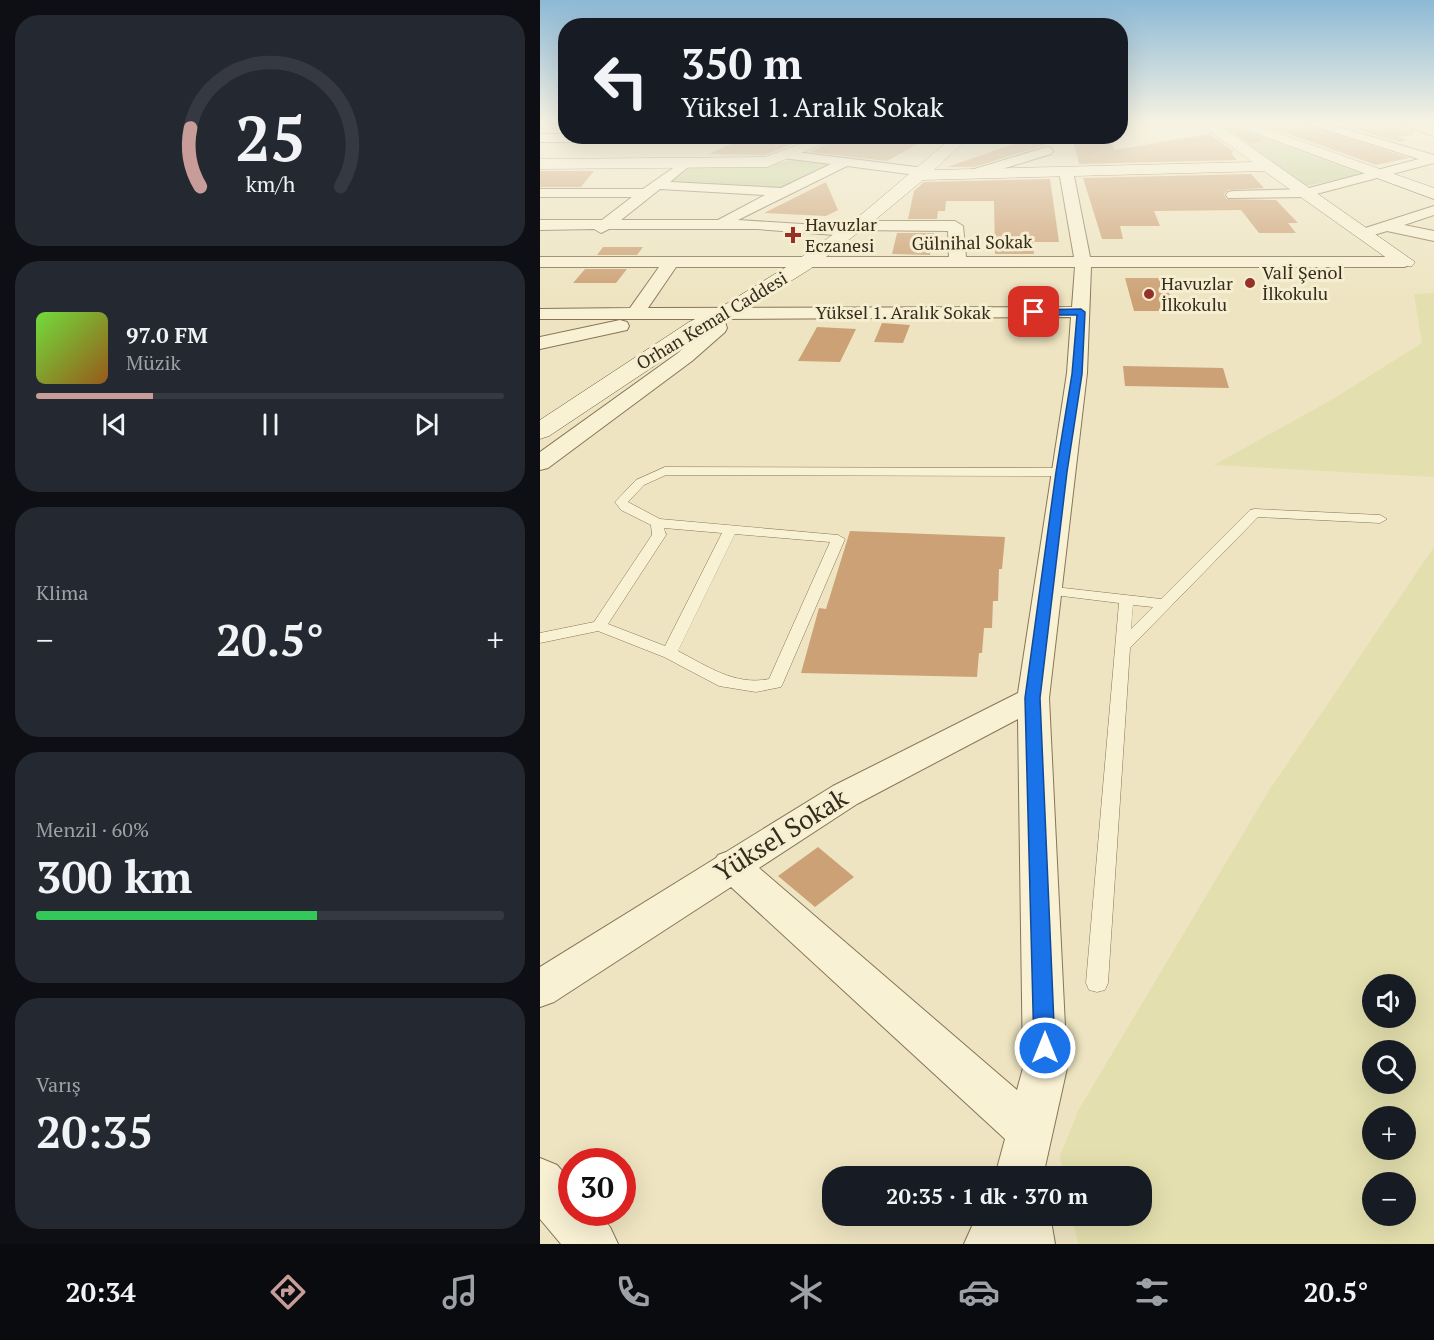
<!DOCTYPE html>
<html lang="tr">
<head>
<meta charset="utf-8">
<style>
  :root { --surface:#171b24; --page:#242831; --text:#f1f3f6; --muted:#9ea1a6; --line:#363941; --accent:#c89c99 }
  body { margin:0; font-family:"PT Serif",serif; background:var(--page); color:var(--text); height:100vh; display:flex; flex-direction:column; font-size:22px; white-space:nowrap }
  * { box-sizing:border-box; margin:0 }
  p { font-size:20px; color:var(--muted) }
  .icon { flex:none; width:33px; height:33px; fill:none; stroke:currentColor; stroke-width:2; stroke-linecap:round; stroke-linejoin:round }
  .map { position:relative; flex:1; overflow:hidden }
  .sheet { display:flex; flex-direction:column; gap:15px; padding:15px; background:#0d0f14; width:540px }
  .sheet>* { flex:none }
  .top-card { position:absolute; left:18px; top:18px; width:570px; height:126px; border-radius:24px; box-shadow:0 6px 24px #0002; background:#171b24; color:var(--text); overflow:hidden }
  .fabs { position:absolute; left:822px; top:974px; display:grid; gap:12px }
  .fabs a { display:grid; place-items:center; width:54px; height:54px; border-radius:50%; background:var(--surface); box-shadow:0 6px 24px #0002; font-size:30px }
  .speed { position:absolute; left:18px; top:1148px; display:flex; gap:12px; font-size:30px; font-weight:700; text-align:center }
  .speed>* { display:grid; place-content:center; width:78px; height:78px; border-radius:50%; background:var(--surface); box-shadow:0 6px 24px #0002; line-height:1 }
  .speed .limit { border:9px solid #d22; background:#fff; color:#111 }
  .pin { position:absolute; display:grid; place-items:center; width:51px; height:51px; color:#fff; margin:-26px; border-radius:12px; box-shadow:0 3px 9px #0006 }
  .me { position:absolute; width:66px; margin:-33px; rotate:0deg; stroke-linejoin:round; filter:drop-shadow(0 0 4px #0008) }
  .turn { display:flex; align-items:center; gap:21px; height:126px; padding:0 24px; font-size:27px }
  .turn .icon { width:78px; height:78px; stroke-width:2.5 }
  .turn b { display:block; font-size:42px; line-height:51px }
  .big { font-size:45px; font-weight:800; line-height:1.1 }
  .sheet .card { flex:1; display:flex; flex-direction:column; justify-content:center; gap:9px; min-width:0; padding:0 21px; border-radius:24px; background:var(--page) }
  .sheet .dial { align-items:center; gap:0 }
  .dial svg { height:156px; overflow:visible; fill:none; stroke:var(--line); stroke-width:7; stroke-linecap:round; text-anchor:middle }
  .dial text { fill:var(--text); stroke:none }
  .song { display:flex; align-items:center; gap:18px }
  .cover { width:72px; height:72px; border-radius:9px; background:linear-gradient(135deg,hsl(100 70% 55%),hsl(30 70% 35%)) }
  .played { height:6px; border-radius:3px; background:linear-gradient(90deg,var(--accent) 25%,var(--line) 25%) }
  .keys { display:flex; justify-content:space-around; direction:ltr }
  .heat { display:flex; justify-content:space-between; align-items:center; font-size:33px; direction:ltr }
  .charge { height:9px; border-radius:4px; background:linear-gradient(90deg,#34c759 60%,var(--line) 0) }
  .trip { position:absolute; left:282px; top:1166px; width:330px; height:60px; border-radius:24px; background:var(--surface); box-shadow:0 6px 24px #0002; font-weight:800; line-height:60px; text-align:center }
  .dock { display:flex; height:96px; justify-content:space-around; align-items:center; background:#090b0e; color:var(--muted) }
  .dock .icon { width:42px; height:42px }
  .dock .on { color:var(--accent) }
  .dock b { font-size:27px; color:var(--text) }
  main { display:flex; flex:1; min-height:0 }
  .map>svg:first-child { display:block }
  .farmland { fill:#e3dfae; fill-rule:evenodd }
  .green { fill:#c1cc95 }
  .building { fill:#cca176 }
  .lines { fill:none; stroke-linecap:round; stroke-linejoin:round }
  .lane-casing { stroke:#877558; stroke-width:1 }
  .street-casing { stroke:#877558; stroke-width:2 }
  .secondary-casing { stroke:#69563c; stroke-width:1 }
  .lane { fill:#f9f1d4; fill-rule:evenodd }
  .street { fill:#f9f1d4; fill-rule:evenodd }
  .secondary { fill:#f9f1d4; fill-rule:evenodd }
  .route { fill:#1a73e8; stroke:#114b97; stroke-width:1.5 }
  .poi-dot { fill:#963128; stroke:#f5eed0; stroke-width:2 }
  .labels { text-anchor:middle; stroke-width:6; stroke-linejoin:round; paint-order:stroke }
  .far-poi-label { font-size:18px; fill:#372b1d; stroke:#f5eed0; text-anchor:start }
  .far-street-label { font-size:18px; fill:#372b1d; stroke:#f5eed0 }
  .near-street-label { font-size:26px; fill:#372b1d; stroke:#f5eed0 }
</style>
</head>
<body>
<main>
<section class="sheet">
<div class="card dial"><svg viewBox="0 0 100 80">
<path d="M14 69A42 42 0 1 1 86 69"/>
<path d="M14 69A42 42 0 0 1 9 39" stroke="#c89c99"/>
<text x="50" y="56" font-size="32" font-weight="700">25</text>
<text x="50" y="72" font-size="11">km/h</text>
</svg></div>
<div class="card">
<div class="song"><i class="cover"></i><div><b>97.0 FM</b><p>Müzik</p></div></div>
<div class="played"></div>
<div class="keys"><svg class="icon" aria-label="previous" viewBox="0 0 24 24"><path d="M18 5L8 12l10 7zM5 5v14"/></svg><svg class="icon" aria-label="pause" viewBox="0 0 24 24"><path d="M8 5v14M16 5v14"/></svg><svg class="icon" aria-label="next" viewBox="0 0 24 24"><path d="M6 5l10 7-10 7zM19 5v14"/></svg></div>
</div>
<div class="card"><p>Klima</p>
<div class="heat"><a>−</a><b class="big">20.5°</b><a>+</a></div>
</div>
<div class="card"><p>Menzil · 60%</p><b class="big">300 km</b><div class="charge"></div></div>
<div class="card"><p>Varış</p><b class="big">20:35</b></div>
</section>
<div class="map">
<svg width="894" height="1244" viewBox="0 0 894 1244">
  <rect width="100%" height="100%" fill="#eee4c1"/>
  <path class="farmland" d="M 894,293 L 894,477 L 674,465 L 793,399 L 882,343 L 874,294 Z
    M 894,547 L 894,1244 L 538,1244 L 532,1215 L 602,1215 L 602,1176 L 524,1176 L 520,1156 L 538,1111 L 728,792 ZM 832,984 L 866,984 L 866,1017 L 832,1017 ZM 832,1050 L 866,1050 L 866,1083 L 832,1083 ZM 832,1116 L 866,1116 L 866,1149 L 832,1149 ZM 832,1182 L 866,1182 L 866,1215 L 832,1215 Z"/>
  <path class="green" d="M 699,128 L 822,174 L 767,186 L 686,129 Z
    M 251,160 L 294,164 L 241,191 L 128,184 L 152,166 L 229,165 Z"/>
  <path class="building" d="M 720,124 L 766,124 L 869,158 L 836,165 Z
    M 797,124 L 860,124 L 873,130 L 873,135 L 858,137 L 867,140 L 859,142 L 879,148 Z
    M 698,129 L 724,139 L 711,144 L 691,130 Z
    M 670,134 L 694,152 L 691,153 L 697,160 L 539,164 L 532,136 L 570,136 L 574,150 Z
    M 209,136 L 273,136 L 225,155 L 169,154 Z
    M 304,136 L 392,136 L 347,161 L 270,152 Z
    M 497,136 L 505,136 L 506,145 L 434,167 L 407,167 Z
    M 0,171 L 54,171 L 41,187 L 0,187 Z
    M 711,174 L 724,188 L 688,190 L 684,194 L 686,199 L 736,200 L 758,223 L 748,223 L 756,233 L 719,233 L 701,210 L 614,211 L 620,226 L 580,226 L 583,239 L 562,239 L 543,178 Z
    M 510,179 L 519,242 L 493,242 L 494,254 L 455,254 L 454,201 L 406,201 L 405,211 L 398,211 L 397,219 L 368,219 L 374,191 L 384,182 Z
    M 286,182 L 298,210 L 286,216 L 224,213 Z
    M 357,233 L 394,233 L 390,255 L 352,254 Z
    M 63,247 L 103,247 L 97,255 L 57,255 Z
    M 45,269 L 87,269 L 76,283 L 33,283 Z
    M 585,278 L 624,278 L 635,311 L 594,311 Z
    M 342,323 L 370,325 L 363,343 L 334,342 Z
    M 277,327 L 316,329 L 300,362 L 258,361 Z
    M 583,366 L 683,368 L 689,388 L 585,386 Z
    M 310,531 L 465,537 L 462,569 L 459,569 L 458,601 L 453,601 L 452,628 L 444,628 L 442,653 L 439,653 L 437,677 L 261,673 L 279,608 L 286,609 Z
    M 278,847 L 314,877 L 275,907 L 238,876 Z"/>
  <g class="lines">
    <defs>
      <path id="lane" d="M 125,467 L 522,468 L 528,472 L 522,476 L 126,475 L 104,485 L 88,502 L 120,519 L 298,535 L 305,539 L 243,683 L 241,687 L 216,692 L 179,686 L 124,657 L 58,631 L 0,643 L 0,633 L 54,622 L 112,535 L 111,525 L 81,510 L 75,502 L 96,480 ZM 124,528 L 182,533 L 125,646 L 68,624 L 126,535 ZM 195,534 L 290,542 L 229,679 C 195,686 167,666 138,651 Z
        M 715,509 L 840,515 L 847,519 L 840,523 L 718,517 L 590,648 L 568,983 L 565,990 L 557,992 L 549,990 L 546,983 L 579,603 L 506,594 L 499,590 L 506,586 L 621,599 L 710,510 ZM 593,605 L 613,607 L 591,629 Z"/>
      <path id="street" d="M 768,124 L 788,124 L 894,155 L 894,163 L 765,197 L 688,198 L 686,195 L 688,192 L 693,191 L 765,189 L 879,159 Z
        M 862,124 L 882,124 L 894,128 L 894,136 Z
        M 0,134 L 26,134 L 26,136 L 196,138 L 190,142 L 0,142 Z
        M 507,147 L 511,148 L 513,151 L 511,154 L 436,177 L 429,173 L 431,170 Z
        M 248,151 L 384,168 L 391,172 L 384,176 L 307,166 L 198,220 L 310,227 L 312,223 L 317,221 L 415,221 L 423,226 L 426,257 L 534,257 L 519,171 L 526,167 L 533,171 L 550,257 L 865,257 L 873,262 L 865,267 L 551,267 L 547,373 L 509,698 L 527,1068 L 503,1176 L 455,1176 L 465,1139 L 191,887 L 14,1002 L 0,1007 L 0,967 L 176,858 L 178,855 L 186,852 L 293,786 L 478,693 L 527,373 L 531,317 L 184,319 L 187,328 L 185,332 L 152,361 L 8,468 L 0,470 L 0,452 L 138,353 L 168,327 L 166,319 L 0,319 L 0,309 L 90,308 L 119,267 L 0,267 L 0,257 L 409,257 L 408,231 L 315,230 L 313,234 L 308,236 L 217,229 L 69,229 L 61,233 L 54,229 L 0,230 L 0,220 L 62,220 L 92,197 L 0,197 L 0,189 L 103,189 L 146,159 L 153,163 L 130,182 L 241,188 L 291,164 L 243,158 L 242,155 L 243,152 ZM 120,189 L 225,195 L 178,220 L 81,220 ZM 136,267 L 535,267 L 532,307 L 108,308 ZM 478,719 L 483,1068 L 477,1090 L 219,868 L 317,804 Z
        M 894,206 L 894,215 L 864,225 L 894,231 L 894,241 L 847,231 L 824,238 L 816,233 L 819,230 Z
        M 80,320 L 87,322 L 89,326 L 87,330 L 0,349 L 0,337 Z
        M 0,1158 L 17,1165 L 32,1182 L 32,1212 L 58,1212 L 70,1227 L 78,1244 L 21,1244 L 0,1219 Z
        M 437,1215 L 510,1215 L 515,1244 L 424,1244 Z"/>
      <path id="secondary" d="M 661,124 L 678,124 L 875,262 L 872,266 L 858,266 L 724,171 L 383,180 L 335,220 L 270,269 L 201,312 L 165,332 L 9,436 L 0,439 L 0,420 L 149,322 L 186,304 L 256,261 L 323,213 L 414,136 L 430,136 L 394,170 L 712,162 Z
        M 691,124 L 712,124 L 894,188 L 894,199 Z
        M 281,136 L 302,136 L 227,167 L 0,169 L 0,159 L 225,157 Z"/>
    </defs>
    <use href="#lane" class="lane-casing"/>
    <use href="#street" class="street-casing"/>
    <use href="#secondary" class="secondary-casing"/>
    <use href="#lane" class="lane"/>
    <use href="#street" class="street"/>
    <use href="#secondary" class="secondary"/>
  </g>
  <linearGradient id="sky" x2="0" y2="1"><stop stop-color="#8cb9d6"/><stop offset="0.41" stop-color="#f7f3e3"/><stop offset="1" stop-color="#f7f3e3" stop-opacity="0"/></linearGradient>
  <rect width="894" height="299" fill="url(#sky)"/>
  <path class="route" d="M 541,309 L 545,312 L 542,374 L 527,472 L 500,698 L 515,1048 L 512,1055 L 505,1058 L 497,1055 L 494,1048 L 485,698 L 516,472 L 532,374 L 537,315 L 494,315 L 489,312 L 494,310 Z"/>
  <g class="poi-dot">
    <path d="M250 226h6v6h6v6h-6v6h-6v-6h-6v-6h6z"/>
    <circle cx="710" cy="283" r="6"/>
    <circle cx="609" cy="294" r="6"/>
  </g>
  <g class="labels">
    <g class="far-poi-label">
      <text x="265" y="231">Havuzlar<tspan x="265" dy="21">Eczanesi</tspan></text>
      <text x="722" y="279">Valİ Şenol<tspan x="722" dy="21">İlkokulu</tspan></text>
      <text x="621" y="290">Havuzlar<tspan x="621" dy="21">İlkokulu</tspan></text>
    </g>
    <g class="far-street-label">
      <text transform="translate(432 243) rotate(-1)" y="6">Gülnihal Sokak</text>
      <text x="363" y="319">Yüksel 1. Aralık Sokak</text>
      <text transform="translate(172 321) rotate(-31)" y="6">Orhan Kemal Caddesi</text>
    </g>
    <g class="near-street-label">
      <text transform="translate(241 835) rotate(-32)" y="9">Yüksel Sokak</text>
    </g>
  </g>
</svg>
<div class="fabs">
<a><svg class="icon" aria-label="sound" viewBox="0 0 24 24"><path d="M4 9h4l5-4v14l-5-4H4zM17 9q2 3 0 6"/></svg></a>
<a><svg class="icon" aria-label="search" viewBox="0 0 24 24"><circle cx="10" cy="10" r="6"/><path d="M15 15l6 6"/></svg></a>
<a>+</a>
<a>−</a>
</div>
<div class="speed"><div class="limit">30</div></div>
<div class="pin" style="left:494px;top:312px;background:#d93025"><svg class="icon" aria-label="arrive" viewBox="0 0 24 24"><path d="M6 21V4h12l-3 4 3 4H6"/></svg></div>
<svg class="me" style="left:505px;top:1048px" viewBox="-20 -20 40 40"><circle r="17" fill="#1a73e8" stroke="#fff" stroke-width="3"/><path d="M0-11L8 9 0 5-8 9z" fill="#fff"/></svg>
<div class="trip">20:35 · 1 dk · 370 m</div>
<div class="top-card">
<div class="turn"><svg class="icon" aria-label="left" viewBox="0 0 24 24"><path d="M17 20v-9H6M10 6l-5 5 5 5"/></svg><div><b>350 m</b>Yüksel 1. Aralık Sokak</div></div>
</div>
</div>
</main>
<nav class="dock">
<b>20:34</b>
<svg class="icon on" aria-label="directions" viewBox="0 0 24 24"><path d="M12 3l9 9-9 9-9-9zM9 14v-3h6M13 9l2 2-2 2"/></svg>
<svg class="icon" aria-label="music" viewBox="0 0 24 24"><path d="M9 18V5l10-2v13"/><circle cx="6" cy="18" r="3"/><circle cx="16" cy="16" r="3"/></svg>
<svg class="icon" aria-label="phone" viewBox="0 0 24 24"><path d="M5 4h4l2 5-3 2q2 4 5 5l2-3 5 2v4C11 20 4 13 5 4z"/></svg>
<svg class="icon" aria-label="climate" viewBox="0 0 24 24"><path d="M12 3v18M4 7l16 10M4 17L20 7"/></svg>
<svg class="icon" aria-label="car" viewBox="0 0 24 24"><path d="M5 17H2v-5l4-1 3-4h7l3 4 3 1v5h-3M9 17h6M6 11h13"/><circle cx="7" cy="17" r="2"/><circle cx="17" cy="17" r="2"/></svg>
<svg class="icon" aria-label="filters" viewBox="0 0 24 24"><path d="M4 7h16M4 17h16"/><circle cx="9" cy="7" r="2"/><circle cx="15" cy="17" r="2"/></svg>
<b>20.5°</b>
</nav>
</body>
</html>
